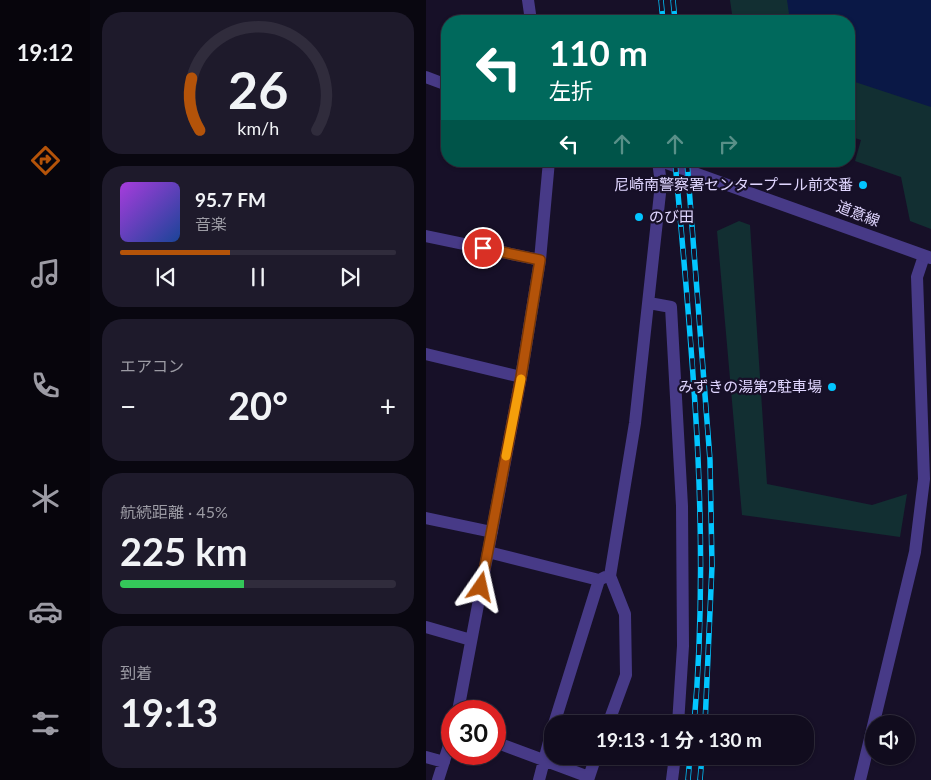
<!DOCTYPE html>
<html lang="ja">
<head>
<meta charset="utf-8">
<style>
  :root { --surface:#110c1e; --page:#1e1a2b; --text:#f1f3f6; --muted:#9c9ba4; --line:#302c3c; --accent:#b45309 }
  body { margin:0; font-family:Lato,"Noto Sans JP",sans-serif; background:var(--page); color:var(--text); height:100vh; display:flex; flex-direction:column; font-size:19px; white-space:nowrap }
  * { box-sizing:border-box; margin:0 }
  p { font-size:16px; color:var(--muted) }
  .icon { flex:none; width:28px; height:28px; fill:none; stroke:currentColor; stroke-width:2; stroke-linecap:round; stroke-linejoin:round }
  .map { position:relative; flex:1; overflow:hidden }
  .details { display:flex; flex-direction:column; gap:12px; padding:12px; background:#090710; width:336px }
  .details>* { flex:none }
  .hud { position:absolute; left:15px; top:15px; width:414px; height:152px; border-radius:20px; box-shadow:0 1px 4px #0004,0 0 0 1px var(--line); background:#00695c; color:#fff; overflow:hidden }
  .buttons { position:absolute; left:439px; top:715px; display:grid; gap:10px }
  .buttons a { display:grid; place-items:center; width:50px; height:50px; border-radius:50%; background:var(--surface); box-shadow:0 1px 4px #0004,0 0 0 1px var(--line); font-size:25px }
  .speed { position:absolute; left:15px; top:700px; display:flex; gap:10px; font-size:25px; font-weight:700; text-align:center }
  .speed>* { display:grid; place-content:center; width:65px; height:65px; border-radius:50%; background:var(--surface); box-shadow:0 1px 4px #0004,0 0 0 1px var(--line); line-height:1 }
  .speed .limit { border:8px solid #d22; background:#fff; color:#111 }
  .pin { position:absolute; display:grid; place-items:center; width:42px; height:42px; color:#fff; margin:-21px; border:2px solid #fff; border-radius:50%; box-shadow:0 1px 5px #0007 }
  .me { position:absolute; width:55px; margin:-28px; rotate:11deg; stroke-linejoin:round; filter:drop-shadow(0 0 4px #0008) }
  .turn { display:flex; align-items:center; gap:18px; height:105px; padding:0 25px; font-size:22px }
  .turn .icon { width:65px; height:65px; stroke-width:2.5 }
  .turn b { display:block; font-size:35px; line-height:42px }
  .lanes { display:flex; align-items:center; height:48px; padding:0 25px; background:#0003; justify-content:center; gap:25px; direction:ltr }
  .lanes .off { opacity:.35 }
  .big { font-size:38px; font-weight:700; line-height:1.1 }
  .details .tile { flex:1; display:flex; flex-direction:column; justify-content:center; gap:8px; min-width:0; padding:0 18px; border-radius:20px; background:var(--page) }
  .details .dial { align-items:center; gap:0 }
  .dial svg { height:130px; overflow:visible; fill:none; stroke:var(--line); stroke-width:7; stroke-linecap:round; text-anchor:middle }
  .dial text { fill:var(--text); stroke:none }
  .song { display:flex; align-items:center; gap:15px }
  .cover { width:60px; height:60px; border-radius:8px; background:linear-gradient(135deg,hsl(280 70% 55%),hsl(220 70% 35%)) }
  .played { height:5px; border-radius:2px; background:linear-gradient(90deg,var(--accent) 40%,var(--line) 40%) }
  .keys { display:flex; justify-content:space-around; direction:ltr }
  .heat { display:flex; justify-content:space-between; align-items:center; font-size:28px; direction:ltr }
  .charge { height:8px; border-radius:4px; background:linear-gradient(90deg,#34c759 45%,var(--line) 0) }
  .trip { position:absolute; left:118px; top:715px; width:270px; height:50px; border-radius:20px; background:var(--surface); box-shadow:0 1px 4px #0004,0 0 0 1px var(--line); font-weight:700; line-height:50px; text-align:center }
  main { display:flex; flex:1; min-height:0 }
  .menu { display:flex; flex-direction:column; width:90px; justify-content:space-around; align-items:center; background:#07050c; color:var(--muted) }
  .menu .icon { width:35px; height:35px }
  .menu .current { color:var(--accent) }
  .menu b { font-size:22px; color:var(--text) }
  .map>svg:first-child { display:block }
  .green { fill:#122f32 }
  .water { fill:#0a1846 }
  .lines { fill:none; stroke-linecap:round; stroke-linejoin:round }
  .minor { stroke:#473a87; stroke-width:12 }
  .tertiary { stroke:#473a87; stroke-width:12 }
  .rail-casing { stroke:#02c5ff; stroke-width:5.5 }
  .rail { stroke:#171028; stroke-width:4; stroke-dasharray:11; stroke-linecap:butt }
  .route-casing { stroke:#753606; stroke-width:12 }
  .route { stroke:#b45309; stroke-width:9 }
  .slow { stroke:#f59e0b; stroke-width:9 }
  .poi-dot { fill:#02c5ff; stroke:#171028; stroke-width:2 }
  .labels { text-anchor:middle; stroke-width:4.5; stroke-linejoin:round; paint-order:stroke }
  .poi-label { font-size:15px; fill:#e0d6ff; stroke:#171028; text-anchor:end }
  .street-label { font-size:15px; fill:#e0d6ff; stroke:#171028 }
</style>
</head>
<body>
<main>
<nav class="menu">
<b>19:12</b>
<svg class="icon current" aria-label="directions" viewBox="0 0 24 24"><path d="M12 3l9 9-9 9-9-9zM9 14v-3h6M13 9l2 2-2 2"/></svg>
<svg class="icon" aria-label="music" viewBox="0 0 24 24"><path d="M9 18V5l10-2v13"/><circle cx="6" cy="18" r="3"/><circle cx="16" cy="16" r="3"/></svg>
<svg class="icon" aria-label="phone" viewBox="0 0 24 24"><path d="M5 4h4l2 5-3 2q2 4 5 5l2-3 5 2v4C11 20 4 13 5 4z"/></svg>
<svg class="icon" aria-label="climate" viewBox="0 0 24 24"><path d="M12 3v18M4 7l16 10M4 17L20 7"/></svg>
<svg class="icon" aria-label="car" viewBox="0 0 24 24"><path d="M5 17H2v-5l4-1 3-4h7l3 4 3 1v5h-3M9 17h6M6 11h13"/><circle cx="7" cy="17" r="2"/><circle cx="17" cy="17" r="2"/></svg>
<svg class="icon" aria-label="filters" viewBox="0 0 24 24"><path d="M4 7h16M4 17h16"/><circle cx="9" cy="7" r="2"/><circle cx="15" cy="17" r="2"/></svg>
</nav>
<section class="details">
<div class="tile dial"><svg viewBox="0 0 100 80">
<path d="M14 69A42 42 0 1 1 86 69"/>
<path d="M14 69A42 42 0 0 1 9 37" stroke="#b45309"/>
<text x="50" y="56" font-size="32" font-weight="700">26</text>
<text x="50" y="72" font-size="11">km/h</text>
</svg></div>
<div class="tile">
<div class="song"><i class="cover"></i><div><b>95.7 FM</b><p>音楽</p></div></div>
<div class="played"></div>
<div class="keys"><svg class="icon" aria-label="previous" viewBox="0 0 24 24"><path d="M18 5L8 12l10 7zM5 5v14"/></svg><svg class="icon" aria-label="pause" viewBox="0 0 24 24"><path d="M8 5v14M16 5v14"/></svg><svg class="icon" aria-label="next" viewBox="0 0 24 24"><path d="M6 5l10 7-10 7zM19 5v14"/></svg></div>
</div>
<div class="tile"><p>エアコン</p>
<div class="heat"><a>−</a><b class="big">20°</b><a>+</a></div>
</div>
<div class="tile"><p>航続距離 · 45%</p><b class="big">225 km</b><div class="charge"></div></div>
<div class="tile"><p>到着</p><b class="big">19:13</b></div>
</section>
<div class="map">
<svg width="505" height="780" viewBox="0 0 505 780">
  <rect width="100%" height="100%" fill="#171028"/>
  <path class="green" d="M 304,0 L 505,0 L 505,229 L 484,221 L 475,177 L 429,161 L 435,140 L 423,136 L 422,21 L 307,21 Z
    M 313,221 L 324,225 L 341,484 L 446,505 L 481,494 L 474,537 L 316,515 L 291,231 Z"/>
  <path class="water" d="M 361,0 L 505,0 L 505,107 L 423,80 L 422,21 L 364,21 Z"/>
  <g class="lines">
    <path class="minor" d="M 102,0 L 105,21
      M 0,236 L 114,260
      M 223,303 L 245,307 L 256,506 L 257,646 L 252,724
      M 0,354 L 95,377
      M 0,518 L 66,532
      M 62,552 L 173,580 L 179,577
      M 0,627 L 45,640
      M 32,711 L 95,377 L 114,260 L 123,161
      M 128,724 L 173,580
      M 182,724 L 200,675 L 199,614 L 184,576 L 209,423 L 235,184 L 232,161
      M 69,742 L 163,777
      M 0,757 L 18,762
      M 12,780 L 26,736
      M 113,780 L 126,730
      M 162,780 L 170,756
      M 246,780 L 249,756
      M 434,780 L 489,552 L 498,479 L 491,277 L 498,256"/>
    <path class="tertiary" d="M 0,77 L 21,85
      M 235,161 L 505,258"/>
    <defs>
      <path id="rail" d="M 235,0 L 237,21
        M 247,0 L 249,21
        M 249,161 C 266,349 285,535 268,724
        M 261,161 L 284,460 L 286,566 L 279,724
        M 262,780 L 264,756
        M 274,780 L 276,756"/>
    </defs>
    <use href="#rail" class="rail-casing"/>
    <use href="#rail" class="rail"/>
  </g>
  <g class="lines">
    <defs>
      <path id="route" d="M 55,587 L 95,377 L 114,260 L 57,248"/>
    </defs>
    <use href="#route" class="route-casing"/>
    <use href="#route" class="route"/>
    <path class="slow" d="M 80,456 L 95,379"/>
  </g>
  <g class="poi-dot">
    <circle cx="437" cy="185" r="5"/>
    <circle cx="213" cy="217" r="5"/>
    <circle cx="406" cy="387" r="5"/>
  </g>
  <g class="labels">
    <g class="poi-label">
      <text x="427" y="190">尼崎南警察署センタープール前交番</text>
      <text x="223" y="222" text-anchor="start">のび田</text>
      <text x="396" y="392">みずきの湯第2駐車場</text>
    </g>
    <g class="street-label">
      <text transform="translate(432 214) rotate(21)" y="5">道意線</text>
    </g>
  </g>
</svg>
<div class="buttons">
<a><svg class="icon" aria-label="sound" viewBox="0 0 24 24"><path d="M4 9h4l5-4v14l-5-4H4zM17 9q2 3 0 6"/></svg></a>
</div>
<div class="speed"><div class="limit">30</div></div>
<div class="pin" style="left:57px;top:248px;background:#d93025"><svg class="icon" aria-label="arrive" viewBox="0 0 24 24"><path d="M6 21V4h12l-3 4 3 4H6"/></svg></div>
<svg class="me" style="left:55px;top:587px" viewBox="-20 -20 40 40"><path d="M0-17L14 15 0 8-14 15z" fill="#b45309" stroke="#fff" stroke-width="4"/></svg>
<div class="trip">19:13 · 1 分 · 130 m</div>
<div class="hud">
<div class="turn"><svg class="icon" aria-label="left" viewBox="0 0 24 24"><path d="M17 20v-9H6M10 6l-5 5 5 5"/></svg><div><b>110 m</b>左折</div></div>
<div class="lanes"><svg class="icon" aria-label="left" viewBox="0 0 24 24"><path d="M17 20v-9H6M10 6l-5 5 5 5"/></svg><svg class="icon off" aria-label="ahead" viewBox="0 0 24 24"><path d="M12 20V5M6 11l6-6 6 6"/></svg><svg class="icon off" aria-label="ahead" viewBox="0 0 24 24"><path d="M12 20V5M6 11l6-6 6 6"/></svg><svg class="icon off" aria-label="right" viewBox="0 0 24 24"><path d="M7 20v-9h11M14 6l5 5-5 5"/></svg></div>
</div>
</div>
</main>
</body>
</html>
